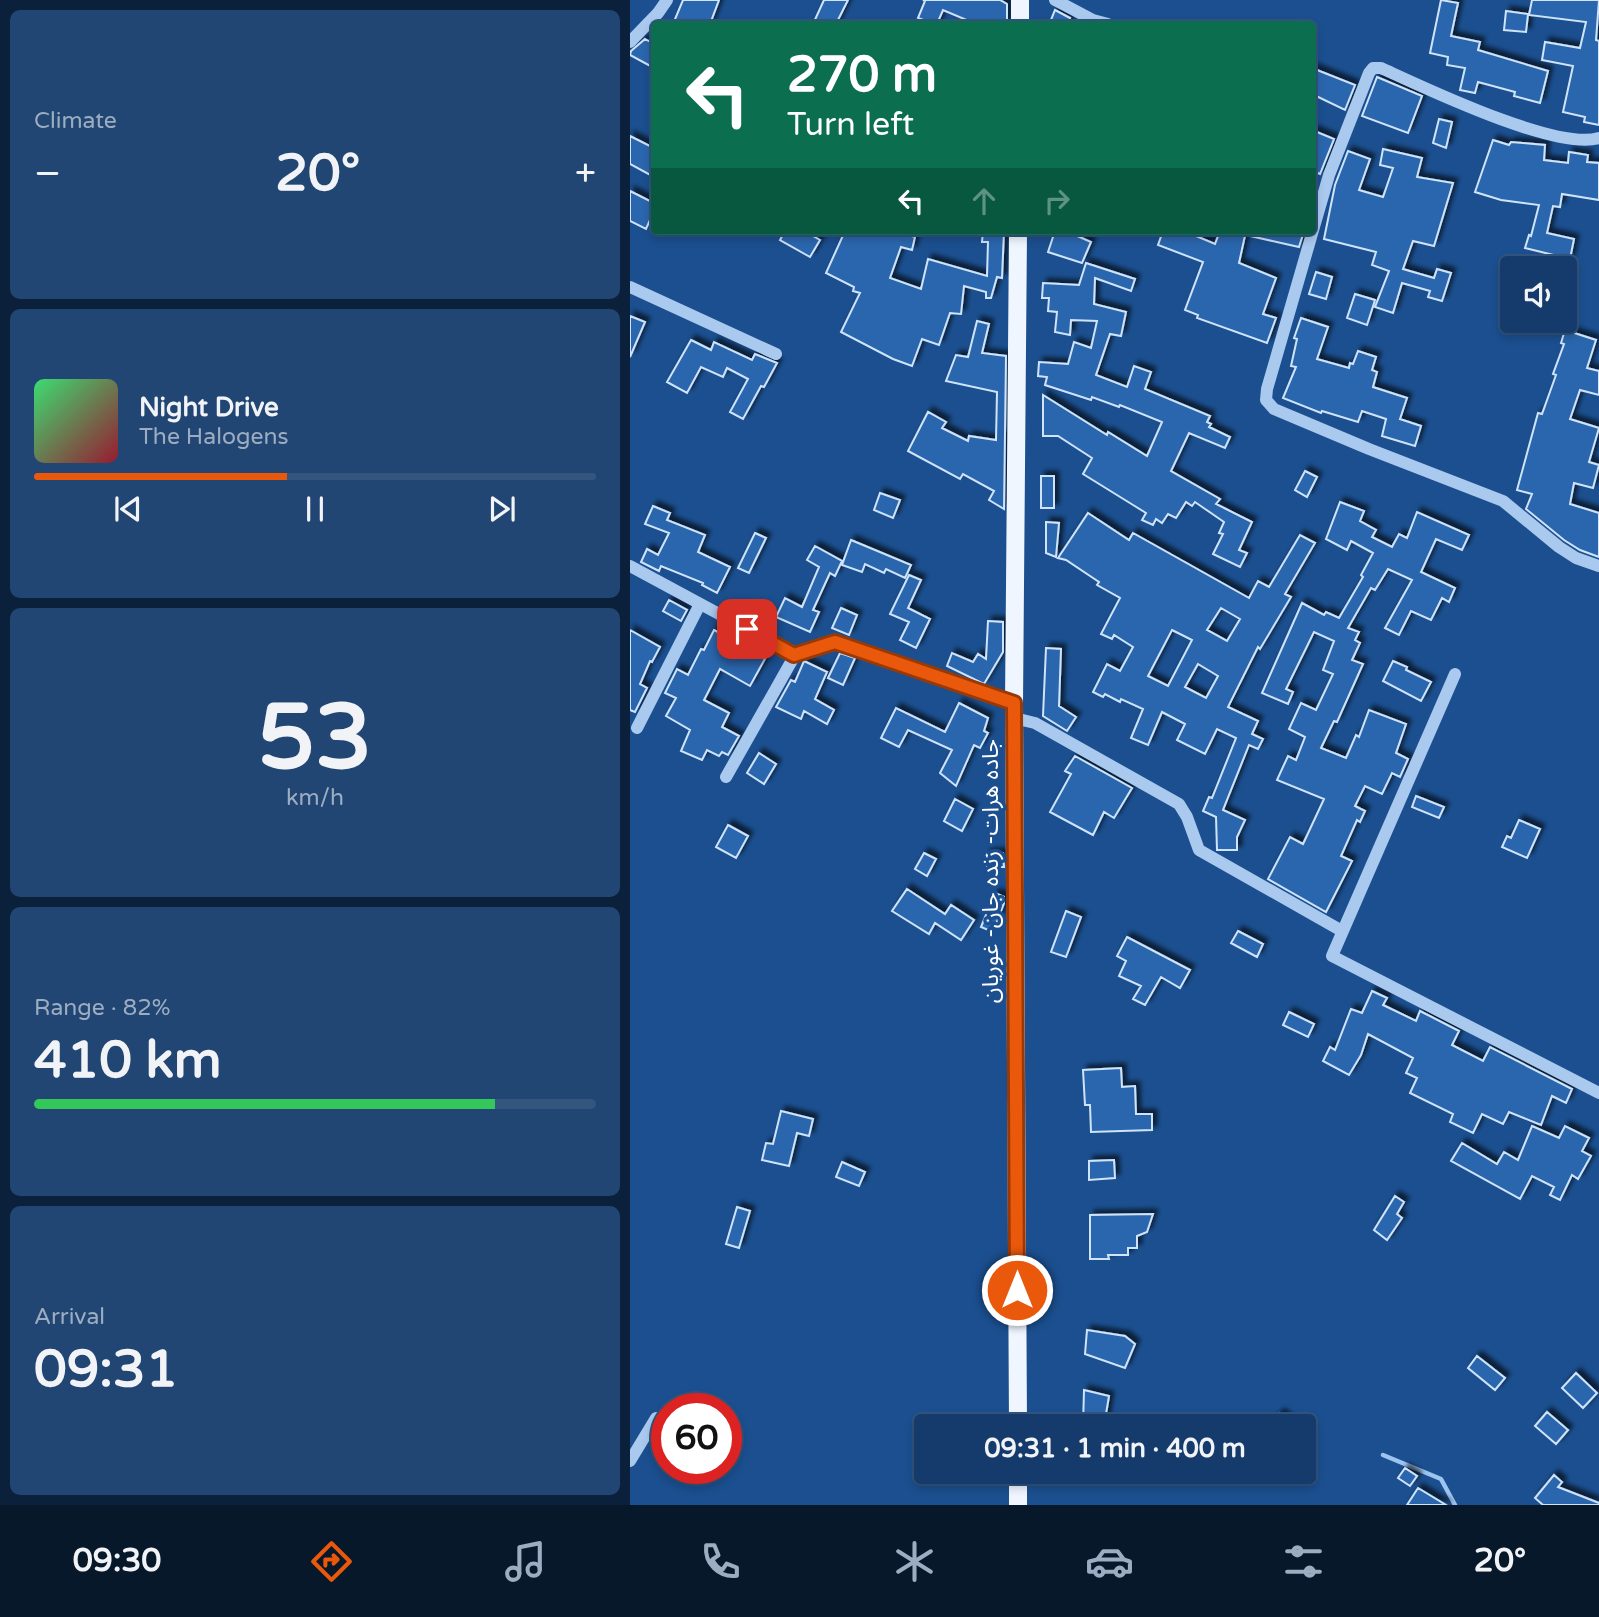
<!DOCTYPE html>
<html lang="en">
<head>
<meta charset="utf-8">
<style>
  :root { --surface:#143b6b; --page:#214673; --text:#f1f3f6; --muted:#9dadc1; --line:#33557e; --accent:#ea580c }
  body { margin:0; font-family:"Varela Round","Noto Sans Arabic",sans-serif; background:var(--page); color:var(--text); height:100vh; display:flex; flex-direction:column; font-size:26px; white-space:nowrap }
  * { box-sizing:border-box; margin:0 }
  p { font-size:23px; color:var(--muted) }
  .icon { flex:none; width:38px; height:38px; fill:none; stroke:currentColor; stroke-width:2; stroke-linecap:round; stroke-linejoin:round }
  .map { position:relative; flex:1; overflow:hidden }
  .sheet { display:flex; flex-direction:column; gap:10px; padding:10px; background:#0b203b; width:630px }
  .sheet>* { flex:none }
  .top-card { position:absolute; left:21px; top:21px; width:665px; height:214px; border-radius:7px; box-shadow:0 4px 10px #0003,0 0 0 2px var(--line); background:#0b6e4f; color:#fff; overflow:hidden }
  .fabs { position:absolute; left:870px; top:256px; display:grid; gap:14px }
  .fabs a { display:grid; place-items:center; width:77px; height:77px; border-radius:7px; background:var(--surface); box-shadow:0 4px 10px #0003,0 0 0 2px var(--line); font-size:35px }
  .speed { position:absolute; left:21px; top:1393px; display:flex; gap:14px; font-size:35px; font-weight:700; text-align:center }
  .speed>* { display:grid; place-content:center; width:91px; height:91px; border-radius:50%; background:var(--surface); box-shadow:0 4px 10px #0003,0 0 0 2px var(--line); line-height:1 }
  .speed .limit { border:10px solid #d22; background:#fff; color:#111 }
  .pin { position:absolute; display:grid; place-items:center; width:60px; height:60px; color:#fff; margin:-30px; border-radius:14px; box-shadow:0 4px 10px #0006 }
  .me { position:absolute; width:77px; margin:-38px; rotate:0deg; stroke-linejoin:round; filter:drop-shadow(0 0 5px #0008) }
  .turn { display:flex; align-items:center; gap:24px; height:147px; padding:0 21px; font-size:32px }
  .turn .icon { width:91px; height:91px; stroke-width:2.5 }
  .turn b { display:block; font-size:49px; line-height:60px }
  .lanes { display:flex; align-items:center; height:66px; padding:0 21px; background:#0003; justify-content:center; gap:35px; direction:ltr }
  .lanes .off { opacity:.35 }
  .big { font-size:52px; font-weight:700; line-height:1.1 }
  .sheet .tile { flex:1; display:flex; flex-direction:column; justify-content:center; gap:10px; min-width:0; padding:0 24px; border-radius:10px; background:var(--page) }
  .sheet .dial { align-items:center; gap:0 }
  .dial b { font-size:91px; line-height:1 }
  .song { display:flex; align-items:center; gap:21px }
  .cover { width:84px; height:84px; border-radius:10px; background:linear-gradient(135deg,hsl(140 70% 55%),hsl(350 70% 35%)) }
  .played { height:7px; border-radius:4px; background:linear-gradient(90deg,var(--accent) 45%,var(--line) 45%) }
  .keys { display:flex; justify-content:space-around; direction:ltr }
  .heat { display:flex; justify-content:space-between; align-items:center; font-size:38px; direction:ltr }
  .charge { height:10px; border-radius:5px; background:linear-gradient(90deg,#34c759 82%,var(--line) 0) }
  .trip { position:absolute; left:284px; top:1414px; width:402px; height:70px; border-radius:7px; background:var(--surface); box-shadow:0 4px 10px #0003,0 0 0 2px var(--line); font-weight:700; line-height:70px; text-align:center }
  .tabs { display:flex; height:112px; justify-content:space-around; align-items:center; background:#08182b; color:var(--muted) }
  .tabs .icon { width:49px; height:49px }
  .tabs .current { color:var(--accent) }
  .tabs b { font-size:32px; color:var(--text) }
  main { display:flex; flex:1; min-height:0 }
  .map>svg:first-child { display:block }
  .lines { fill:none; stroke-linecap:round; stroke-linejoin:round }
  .stream { stroke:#9cc4f0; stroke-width:4.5 }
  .building { fill:#2a66ad; stroke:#cfe3fa; stroke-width:2; fill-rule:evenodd; filter:url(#shadow) }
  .minor { stroke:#a9c9ee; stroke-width:12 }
  .major { stroke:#f0f6ff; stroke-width:18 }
  .route-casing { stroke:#983908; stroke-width:18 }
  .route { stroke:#ea580c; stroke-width:12 }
  .labels { text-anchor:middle; stroke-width:7; stroke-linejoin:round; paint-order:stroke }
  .street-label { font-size:23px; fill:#fff; stroke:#1b4f8f }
</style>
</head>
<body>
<main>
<section class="sheet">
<div class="tile"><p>Climate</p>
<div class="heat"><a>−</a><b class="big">20°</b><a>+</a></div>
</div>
<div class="tile">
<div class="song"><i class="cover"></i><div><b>Night Drive</b><p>The Halogens</p></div></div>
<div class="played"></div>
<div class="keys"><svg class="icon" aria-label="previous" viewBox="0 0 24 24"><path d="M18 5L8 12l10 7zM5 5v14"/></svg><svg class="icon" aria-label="pause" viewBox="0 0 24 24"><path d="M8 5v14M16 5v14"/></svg><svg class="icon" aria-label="next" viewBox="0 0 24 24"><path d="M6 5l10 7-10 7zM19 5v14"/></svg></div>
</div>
<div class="tile dial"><b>53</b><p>km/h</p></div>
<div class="tile"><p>Range · 82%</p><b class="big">410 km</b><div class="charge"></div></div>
<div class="tile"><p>Arrival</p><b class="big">09:31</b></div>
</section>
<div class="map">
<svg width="969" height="1505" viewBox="0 0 969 1505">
  <defs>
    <filter id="shadow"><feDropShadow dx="4.5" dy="-4.5" stdDeviation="2" flood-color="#0009"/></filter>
  </defs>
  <rect width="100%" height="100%" fill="#1b4f8f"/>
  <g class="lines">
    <path class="stream" d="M 753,1455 L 811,1479 L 825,1505"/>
  </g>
  <path class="building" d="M 53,0 L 89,0 L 80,24 L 43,24 Z
    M 194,0 L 218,0 L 206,24 L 183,24 Z
    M 293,0 L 370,0 L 377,4 L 377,24 L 346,24 L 313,10 L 307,24 L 304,24 L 288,18 L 295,1 Z
    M 811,0 L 828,3 L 821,36 L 850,42 L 848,50 L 918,71 L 910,103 L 884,96 L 885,92 L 848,82 L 845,93 L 830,90 L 835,68 L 817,65 L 818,57 L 800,53 Z
    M 902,0 L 969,0 L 966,40 L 969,41 L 969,125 L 954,122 L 955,117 L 933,112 L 943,66 L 912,60 L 915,42 L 950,48 L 956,22 L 899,15 Z
    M 425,10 L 440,18 L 437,24 L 430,24 L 421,20 Z
    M 876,11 L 898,14 L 896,32 L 874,30 Z
    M 15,39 L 24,44 L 24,68 L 0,55 L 1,51 Z
    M 682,68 L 725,85 L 715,110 L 682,94 Z
    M 747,77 L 792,96 L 778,133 L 732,116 Z
    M 809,119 L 822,122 L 816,148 L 803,143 Z
    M 682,130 L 704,139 L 690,174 L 682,171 Z
    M 0,136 L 24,148 L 24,177 L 0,164 Z
    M 863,140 L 879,145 L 881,142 L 915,145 L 914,160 L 938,163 L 939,152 L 958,155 L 957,162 L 969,163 L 969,200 L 932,194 L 930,207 L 923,206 L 917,233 L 944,239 L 940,259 L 895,248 L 899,235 L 901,236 L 909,205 L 871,200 L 845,192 Z
    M 753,149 L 792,158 L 787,177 L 823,183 L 804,246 L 783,241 L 773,269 L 804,278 L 807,269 L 821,273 L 812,301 L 798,297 L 800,291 L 772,283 L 763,313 L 745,307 L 759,271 L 742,265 L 746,252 L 694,239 L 705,185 L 718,151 L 740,159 L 729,190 L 753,197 L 763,168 L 750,165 Z
    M 0,191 L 24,203 L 24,211 L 16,229 L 0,221 Z
    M 155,231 L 174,231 L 190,240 L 180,257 L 150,240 Z
    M 215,231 L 276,231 L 275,234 L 285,237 L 282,250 L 271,247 L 260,278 L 291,289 L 298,259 L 357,276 L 358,242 L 352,242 L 353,231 L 374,231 L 372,278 L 367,277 L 361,298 L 356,298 L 356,292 L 334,286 L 331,314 L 320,313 L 309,345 L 292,339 L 282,366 L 263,359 L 211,332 L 230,293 L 223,291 L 224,287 L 196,273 Z
    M 425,231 L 436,231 L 461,242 L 452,263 L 418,252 Z
    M 533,231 L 562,231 L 561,234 L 585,244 L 590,231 L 616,231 L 609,263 L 646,278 L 633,314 L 646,318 L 637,343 L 567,318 L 568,315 L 555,310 L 573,262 L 528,245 Z
    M 620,231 L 674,231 L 669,247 L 620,236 Z
    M 456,263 L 505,279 L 501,291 L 465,278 L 464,304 L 496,312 L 491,336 L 480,334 L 466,375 L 497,387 L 504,366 L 521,372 L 515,389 L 580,416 L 577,422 L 581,424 L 579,427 L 600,437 L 595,448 L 559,433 L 541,471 L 590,499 L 586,504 L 622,522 L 609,550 L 617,553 L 610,567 L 583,554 L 593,534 L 589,533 L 594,522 L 565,502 L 562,506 L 556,502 L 546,518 L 538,514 L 532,523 L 526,519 L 523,525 L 512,520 L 516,513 L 453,474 L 462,458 L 428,436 L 413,436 L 413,395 L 477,435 L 478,432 L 517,456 L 532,422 L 490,405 L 489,407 L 462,397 L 461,400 L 415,385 L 417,377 L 408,376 L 409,362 L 438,364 L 444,342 L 461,348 L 467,321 L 441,320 L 440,335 L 425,332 L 427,312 L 418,311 L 419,298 L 412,298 L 413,283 L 449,285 Z
    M 686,272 L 702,277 L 696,299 L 679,294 Z
    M 725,294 L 745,300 L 737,325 L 717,318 Z
    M 0,316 L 15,322 L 0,357 Z
    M 671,318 L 698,327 L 687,359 L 719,368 L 720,363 L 723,364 L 728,351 L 746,357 L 742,370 L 747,372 L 743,387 L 777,398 L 770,419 L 791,426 L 785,446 L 752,436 L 756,419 L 732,411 L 728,422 L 692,411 L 691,413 L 653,398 L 666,367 L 661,366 L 667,339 L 664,338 Z
    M 347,321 L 359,324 L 352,353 L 376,356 L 374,509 L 359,500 L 364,491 L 333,474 L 330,479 L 278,451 L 298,412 L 316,422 L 312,428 L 338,441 L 339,436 L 366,440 L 367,392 L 316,381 L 326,355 L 338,357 Z
    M 935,330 L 966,340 L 957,368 L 969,371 L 969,395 L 950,390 L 940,419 L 969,428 L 959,462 L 969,465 L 963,488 L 944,483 L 940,504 L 969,513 L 969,557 L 950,550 L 934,540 L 896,509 L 902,494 L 887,490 L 908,413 L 912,414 L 926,375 L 923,374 L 934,344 L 931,343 Z
    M 61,340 L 81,350 L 84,342 L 122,360 L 125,354 L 147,363 L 134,387 L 131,386 L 113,419 L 100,412 L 118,379 L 97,368 L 93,377 L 71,367 L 57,393 L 37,382 Z
    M 675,471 L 687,477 L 677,497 L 665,490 Z
    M 411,476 L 424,476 L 424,508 L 411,508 Z
    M 250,493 L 270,500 L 263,518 L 244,510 Z
    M 710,502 L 734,511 L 730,521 L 746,530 L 742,537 L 762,547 L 769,534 L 777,538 L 787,512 L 839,535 L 832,550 L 806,539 L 791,572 L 825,588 L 819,602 L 812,598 L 801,620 L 781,611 L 769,635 L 755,628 L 782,580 L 758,569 L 745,590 L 741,588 L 718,628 L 729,632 L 725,640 L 730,643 L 722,660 L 733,664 L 707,722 L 704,721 L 691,748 L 716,758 L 726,735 L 729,737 L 739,710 L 776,724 L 766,753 L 778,759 L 770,777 L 762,773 L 752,794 L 735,786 L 725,806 L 735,811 L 730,822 L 727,820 L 711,856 L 722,861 L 696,912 L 638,879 L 660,837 L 673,844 L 694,799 L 647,780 L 658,756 L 666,760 L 675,737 L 659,729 L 671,703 L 686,710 L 703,674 L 693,670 L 704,641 L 684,632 L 656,689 L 663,692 L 658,704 L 632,693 L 672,603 L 694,615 L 696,612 L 709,618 L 733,577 L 731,575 L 743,553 L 721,541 L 717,550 L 696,539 Z
    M 23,506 L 40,513 L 37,520 L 75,535 L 68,552 L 100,567 L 87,593 L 72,585 L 73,583 L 31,566 L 29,571 L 11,562 L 17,549 L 28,555 L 39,533 L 15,524 Z
    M 458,513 L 499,540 L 503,533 L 619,598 L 628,581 L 639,587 L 670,535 L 685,543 L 655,594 L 661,597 L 630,649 L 628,647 L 598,707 L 628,721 L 622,734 L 633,739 L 628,749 L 619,745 L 593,810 L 615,820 L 607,837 L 607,850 L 587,850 L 586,817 L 573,811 L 579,797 L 582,798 L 606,738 L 587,729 L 575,754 L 547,740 L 555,724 L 532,712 L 518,745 L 501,738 L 513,709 L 491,699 L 490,702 L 475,694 L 473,697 L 463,692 L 477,664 L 490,671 L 503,647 L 484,635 L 482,639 L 471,634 L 490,598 L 467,585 L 469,582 L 436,560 L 428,558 ZM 591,608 L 610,619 L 597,641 L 577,630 ZM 542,630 L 562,640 L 538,686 L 518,676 ZM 568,664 L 588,676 L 576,698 L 555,687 Z
    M 416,522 L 429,523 L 426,557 L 416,553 Z
    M 125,533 L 136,538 L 119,573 L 108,568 Z
    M 221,540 L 281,565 L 275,578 L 256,569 L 254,573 L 235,564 L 232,572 L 212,565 Z
    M 185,546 L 212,561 L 205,576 L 200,573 L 183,610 L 189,612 L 180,632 L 146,617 L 155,598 L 172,607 L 189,567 L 177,560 Z
    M 279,575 L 291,580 L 278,608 L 300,619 L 286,648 L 270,640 L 279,622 L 260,614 Z
    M 39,600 L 57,610 L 51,621 L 33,611 Z
    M 211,608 L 227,615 L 219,635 L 202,628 Z
    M 358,621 L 373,622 L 373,652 L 354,684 L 317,666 L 322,653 L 343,662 L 348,654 L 356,659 Z
    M 0,630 L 30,647 L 22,662 L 20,661 L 10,684 L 17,688 L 5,712 L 0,710 Z
    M 84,630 L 136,657 L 120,686 L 90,669 L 74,700 L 99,713 L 92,727 L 109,736 L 98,755 L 92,752 L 89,756 L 77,750 L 72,760 L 51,751 L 60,730 L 36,716 L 46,698 L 35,693 L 47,669 L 58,675 L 71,649 L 74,650 Z
    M 416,648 L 431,649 L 429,706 L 446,717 L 437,731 L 413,716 Z
    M 210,653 L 225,658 L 213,685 L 198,678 Z
    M 174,661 L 197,672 L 185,699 L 204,710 L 197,724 L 174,711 L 171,719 L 146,707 L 161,680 L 165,682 Z
    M 763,661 L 777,667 L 776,670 L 801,682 L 791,701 L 753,681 Z
    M 329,703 L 358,718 L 354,731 L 358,733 L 350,748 L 344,745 L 326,786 L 310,773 L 322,750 L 278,730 L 269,747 L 251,738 L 266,708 L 315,732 Z
    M 129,753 L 146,764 L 134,784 L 117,773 Z
    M 445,756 L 502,788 L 484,818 L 474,812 L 463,835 L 420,812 L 441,774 L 435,771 Z
    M 786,796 L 814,807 L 809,818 L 782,807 Z
    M 325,799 L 343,809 L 332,831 L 314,821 Z
    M 889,820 L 910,829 L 897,858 L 872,847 L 877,836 L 881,838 Z
    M 98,825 L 118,836 L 106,858 L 86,847 Z
    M 294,853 L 306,859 L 297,876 L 285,869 Z
    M 357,853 L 373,853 L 374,867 L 357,867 Z
    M 277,889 L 315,914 L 321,905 L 344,920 L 331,940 L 305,923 L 299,934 L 262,911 Z
    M 365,893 L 374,897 L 374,903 L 363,932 L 351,927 Z
    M 436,911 L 451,917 L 436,957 L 421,952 Z
    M 608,931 L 633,944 L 627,957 L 601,943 Z
    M 497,937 L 560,970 L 550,988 L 531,977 L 515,1005 L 503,999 L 511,986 L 489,976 L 496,961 L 487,956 Z
    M 742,991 L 757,998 L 753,1005 L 786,1021 L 790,1011 L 829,1031 L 822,1045 L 853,1061 L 860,1047 L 942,1089 L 936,1103 L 922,1096 L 911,1125 L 879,1112 L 873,1124 L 852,1114 L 843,1133 L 820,1122 L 823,1114 L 780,1093 L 787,1078 L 776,1073 L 783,1058 L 738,1034 L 731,1055 L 719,1075 L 693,1061 L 700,1047 L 705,1050 L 721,1009 L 732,1013 Z
    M 659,1012 L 684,1024 L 678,1037 L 653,1025 Z
    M 491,1068 L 492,1087 L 505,1086 L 506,1114 L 522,1114 L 522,1130 L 461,1132 L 460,1105 L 455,1105 L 453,1070 Z
    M 151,1111 L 183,1119 L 179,1136 L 167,1133 L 159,1166 L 132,1160 L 136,1143 L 143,1144 Z
    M 902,1126 L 929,1138 L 935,1126 L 959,1138 L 952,1151 L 961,1156 L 948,1179 L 942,1175 L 930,1200 L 920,1195 L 924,1187 L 902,1176 L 890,1199 L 821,1161 L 832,1143 L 867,1164 L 874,1152 L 888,1160 Z
    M 484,1160 L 485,1178 L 459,1180 L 459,1161 Z
    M 212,1162 L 235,1172 L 229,1186 L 206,1177 Z
    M 765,1196 L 774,1202 L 767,1214 L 772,1218 L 757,1240 L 744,1230 Z
    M 107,1207 L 120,1211 L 109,1248 L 96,1244 Z
    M 523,1214 L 517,1232 L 507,1236 L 507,1248 L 498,1248 L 498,1255 L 478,1255 L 479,1259 L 460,1259 L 460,1215 Z
    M 457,1330 L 495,1336 L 505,1344 L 495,1368 L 455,1354 Z
    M 847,1356 L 875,1378 L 865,1390 L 838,1368 Z
    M 946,1373 L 967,1393 L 953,1408 L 932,1388 Z
    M 454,1390 L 479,1396 L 474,1426 L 453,1426 Z
    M 917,1412 L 938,1430 L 926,1444 L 905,1426 Z
    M 650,1413 L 666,1426 L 638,1426 Z
    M 775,1468 L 787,1476 L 780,1486 L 768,1478 Z
    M 924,1475 L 932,1482 L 928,1487 L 969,1503 L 969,1505 L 913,1505 L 905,1498 Z
    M 788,1488 L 816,1505 L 777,1505 Z"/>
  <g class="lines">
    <path class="minor" d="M 425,0 L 463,20 L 478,24
      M 0,42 L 28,13 L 37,0
      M 969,138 C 926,151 795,88 751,68 L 743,68 L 739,73 L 699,175 L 637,389 L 636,400 L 644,409 L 739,449 L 873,501 L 929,547 L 946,558 L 969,566
      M 0,287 L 146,354
      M 0,566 L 165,655 L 205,642 L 384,703
      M 825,674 L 702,956 L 969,1093
      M 384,718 L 405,723 L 549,804 L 557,817 L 569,850 L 712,931
      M 7,728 L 70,604
      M 96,777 L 165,655
      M 0,1461 L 26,1418"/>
    <path class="major" d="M 390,24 L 390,0
      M 388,1426 L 384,703 L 388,231
      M 388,1472 L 388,1505"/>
  </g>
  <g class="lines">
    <defs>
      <path id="route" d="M 117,629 L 164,655 L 205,642 L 384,703 L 387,1290"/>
    </defs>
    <use href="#route" class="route-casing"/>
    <use href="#route" class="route"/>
  </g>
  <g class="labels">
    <g class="street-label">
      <text transform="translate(360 871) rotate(-90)" y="8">جاده هرات- زنده جان- غوریان</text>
    </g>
  </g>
</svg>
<div class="fabs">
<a><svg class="icon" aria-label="sound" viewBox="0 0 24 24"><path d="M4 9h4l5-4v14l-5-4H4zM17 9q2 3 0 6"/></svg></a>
</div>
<div class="speed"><div class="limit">60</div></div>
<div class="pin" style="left:117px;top:629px;background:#d93025"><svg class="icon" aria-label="arrive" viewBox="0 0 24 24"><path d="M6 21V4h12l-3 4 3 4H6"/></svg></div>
<svg class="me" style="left:387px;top:1290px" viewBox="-20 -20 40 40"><circle r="17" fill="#ea580c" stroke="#fff" stroke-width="3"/><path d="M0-11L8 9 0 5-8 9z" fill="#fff"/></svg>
<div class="trip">09:31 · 1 min · 400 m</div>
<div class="top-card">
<div class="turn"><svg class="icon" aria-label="left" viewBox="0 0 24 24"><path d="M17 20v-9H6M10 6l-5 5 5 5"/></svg><div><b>270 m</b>Turn left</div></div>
<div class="lanes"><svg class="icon" aria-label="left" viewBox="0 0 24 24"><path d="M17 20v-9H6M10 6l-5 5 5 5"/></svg><svg class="icon off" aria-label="ahead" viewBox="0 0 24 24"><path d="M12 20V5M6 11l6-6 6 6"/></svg><svg class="icon off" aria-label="right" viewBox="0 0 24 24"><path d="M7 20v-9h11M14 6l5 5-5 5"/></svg></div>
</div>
</div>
</main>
<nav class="tabs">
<b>09:30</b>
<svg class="icon current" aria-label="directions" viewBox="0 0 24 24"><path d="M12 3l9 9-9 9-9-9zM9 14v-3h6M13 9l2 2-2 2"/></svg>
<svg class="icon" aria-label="music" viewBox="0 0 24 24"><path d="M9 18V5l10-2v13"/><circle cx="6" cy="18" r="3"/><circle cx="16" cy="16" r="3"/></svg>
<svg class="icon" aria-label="phone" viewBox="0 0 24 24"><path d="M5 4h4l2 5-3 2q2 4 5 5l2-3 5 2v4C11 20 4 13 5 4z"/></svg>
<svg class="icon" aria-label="climate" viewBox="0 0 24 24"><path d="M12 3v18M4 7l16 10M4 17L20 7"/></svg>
<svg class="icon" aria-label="car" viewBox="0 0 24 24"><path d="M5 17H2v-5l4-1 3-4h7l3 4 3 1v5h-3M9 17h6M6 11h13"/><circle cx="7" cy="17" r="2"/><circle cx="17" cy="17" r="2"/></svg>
<svg class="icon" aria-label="filters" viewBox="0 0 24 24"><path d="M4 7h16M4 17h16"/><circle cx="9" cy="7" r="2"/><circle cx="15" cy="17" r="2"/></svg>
<b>20°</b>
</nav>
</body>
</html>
